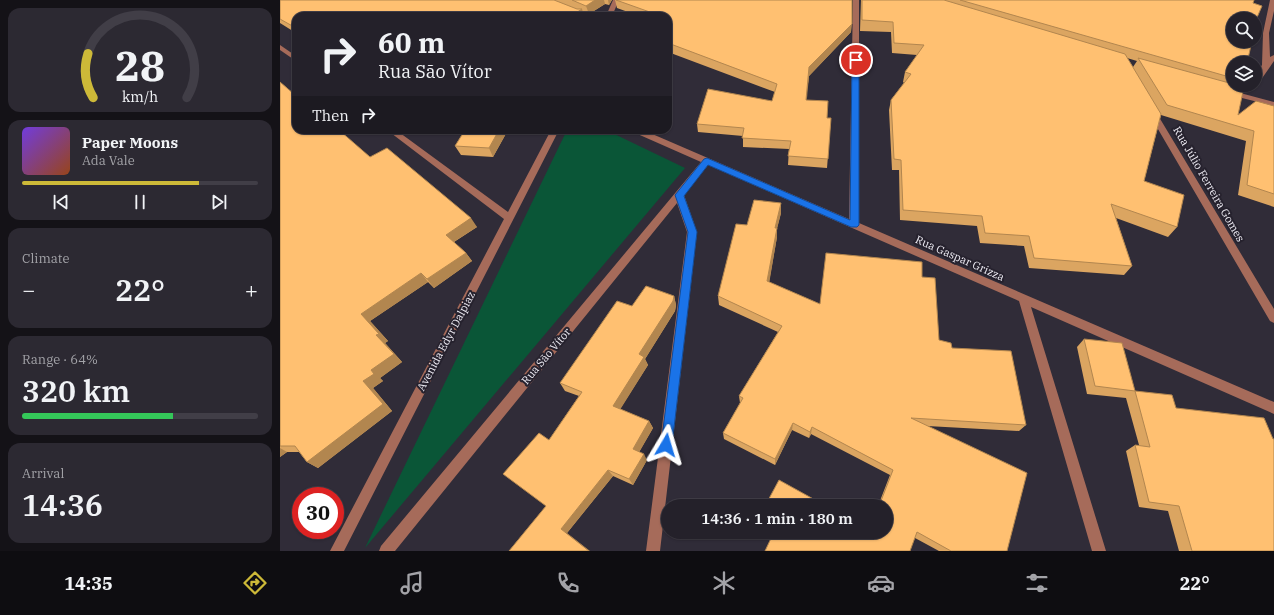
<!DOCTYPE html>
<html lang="en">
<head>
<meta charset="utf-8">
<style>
  :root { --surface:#24212a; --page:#2c2932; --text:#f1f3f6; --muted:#a3a3a8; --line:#413e47; --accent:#cdb938 }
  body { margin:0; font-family:"IBM Plex Serif",serif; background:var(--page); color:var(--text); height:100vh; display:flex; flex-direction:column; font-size:15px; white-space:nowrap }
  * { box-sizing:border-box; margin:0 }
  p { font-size:13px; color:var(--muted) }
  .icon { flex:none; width:22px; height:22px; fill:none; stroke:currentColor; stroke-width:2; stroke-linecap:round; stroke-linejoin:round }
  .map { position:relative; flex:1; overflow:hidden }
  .drawer { display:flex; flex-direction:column; gap:8px; padding:8px; background:#141217; width:280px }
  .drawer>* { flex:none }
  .hud { position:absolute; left:12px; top:12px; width:380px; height:122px; border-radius:12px; box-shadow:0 1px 3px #0004,0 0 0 1px var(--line); background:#24212a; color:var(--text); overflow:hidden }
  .buttons { position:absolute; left:946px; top:12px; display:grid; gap:8px }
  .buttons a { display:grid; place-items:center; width:36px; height:36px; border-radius:50%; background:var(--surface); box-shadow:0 1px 3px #0004,0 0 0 1px var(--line); font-size:20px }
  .speed { position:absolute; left:12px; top:487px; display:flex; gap:8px; font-size:20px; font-weight:700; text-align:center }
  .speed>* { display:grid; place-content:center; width:52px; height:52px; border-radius:50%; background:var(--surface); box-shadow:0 1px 3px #0004,0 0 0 1px var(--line); line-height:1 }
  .speed .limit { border:6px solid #d22; background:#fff; color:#111 }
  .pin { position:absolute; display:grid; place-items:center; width:34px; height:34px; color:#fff; margin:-17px; border:2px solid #fff; border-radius:50%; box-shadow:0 1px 4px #0007 }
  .me { position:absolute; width:44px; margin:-22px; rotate:7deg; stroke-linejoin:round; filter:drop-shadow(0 0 3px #0008) }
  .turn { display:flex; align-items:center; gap:14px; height:84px; padding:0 20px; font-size:18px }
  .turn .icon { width:52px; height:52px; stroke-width:2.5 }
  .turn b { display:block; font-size:28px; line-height:34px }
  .then { display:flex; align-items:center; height:38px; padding:0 20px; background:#0003; gap:8px; font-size:15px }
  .big { font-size:30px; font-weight:600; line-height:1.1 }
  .drawer .card { flex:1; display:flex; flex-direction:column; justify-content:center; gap:6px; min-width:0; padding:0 14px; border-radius:12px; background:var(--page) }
  .drawer .dial { align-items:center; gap:0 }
  .dial svg { height:104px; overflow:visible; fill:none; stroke:var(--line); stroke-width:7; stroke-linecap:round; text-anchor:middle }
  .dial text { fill:var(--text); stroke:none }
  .song { display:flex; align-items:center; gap:12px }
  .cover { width:48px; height:48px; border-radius:6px; background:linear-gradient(135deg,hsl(260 70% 55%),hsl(20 70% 35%)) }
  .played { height:4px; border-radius:2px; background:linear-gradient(90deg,var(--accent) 75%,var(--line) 75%) }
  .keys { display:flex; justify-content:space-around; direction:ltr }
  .heat { display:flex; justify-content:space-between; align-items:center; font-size:22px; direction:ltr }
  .charge { height:6px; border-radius:3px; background:linear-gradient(90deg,#34c759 64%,var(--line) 0) }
  .trip { position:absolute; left:381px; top:499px; width:232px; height:40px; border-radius:20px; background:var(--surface); box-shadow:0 1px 3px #0004,0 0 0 1px var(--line); font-weight:600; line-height:40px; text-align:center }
  .tabs { display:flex; height:64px; justify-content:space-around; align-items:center; background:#0e0d11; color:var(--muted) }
  .tabs .icon { width:28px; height:28px }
  .tabs .active { color:var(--accent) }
  .tabs b { font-size:18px; color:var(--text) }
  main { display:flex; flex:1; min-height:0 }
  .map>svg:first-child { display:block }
  .green { fill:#0a5637 }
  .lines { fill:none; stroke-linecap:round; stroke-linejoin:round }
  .minor { fill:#a66b5a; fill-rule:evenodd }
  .wall { fill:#dba561; fill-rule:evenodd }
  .shaded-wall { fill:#b2864f }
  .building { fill:#ffc071; stroke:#b2864f }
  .route { fill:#1a73e8; stroke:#114b97 }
  .labels { text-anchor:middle; stroke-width:4; stroke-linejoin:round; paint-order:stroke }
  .street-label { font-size:11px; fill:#eeecf4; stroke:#26222e }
</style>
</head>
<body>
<main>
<section class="drawer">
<div class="card dial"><svg viewBox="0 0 100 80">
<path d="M14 69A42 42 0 1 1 86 69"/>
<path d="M14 69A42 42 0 0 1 10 35" stroke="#cdb938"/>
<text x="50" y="56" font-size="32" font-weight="700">28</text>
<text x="50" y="72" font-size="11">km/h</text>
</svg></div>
<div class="card">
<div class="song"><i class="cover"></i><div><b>Paper Moons</b><p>Ada Vale</p></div></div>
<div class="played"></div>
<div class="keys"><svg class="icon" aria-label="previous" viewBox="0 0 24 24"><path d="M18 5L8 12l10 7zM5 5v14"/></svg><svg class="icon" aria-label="pause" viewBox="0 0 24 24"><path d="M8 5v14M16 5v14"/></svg><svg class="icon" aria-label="next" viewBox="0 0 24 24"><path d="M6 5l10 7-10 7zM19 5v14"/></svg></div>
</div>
<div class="card"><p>Climate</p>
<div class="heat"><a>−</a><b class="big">22°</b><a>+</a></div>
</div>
<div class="card"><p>Range · 64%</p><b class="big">320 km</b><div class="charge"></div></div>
<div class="card"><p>Arrival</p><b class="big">14:36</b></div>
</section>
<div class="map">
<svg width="994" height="551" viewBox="0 0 994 551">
  <rect width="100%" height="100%" fill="#302c38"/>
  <path class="green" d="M 287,130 L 326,130 L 405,168 L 85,548 Z"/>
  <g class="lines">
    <path class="minor" d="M 333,0 L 339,0 L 332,16 L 326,16 Z
      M 573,0 L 579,0 L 579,223 L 994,402 L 994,414 L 751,307 L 826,551 L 812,551 L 739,301 L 428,165 L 404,195 L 417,232 L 380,551 L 366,551 L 407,232 L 397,203 L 115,551 L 99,551 L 101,546 L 421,162 L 353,132 L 352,130 L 363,130 L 569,219 Z
      M 990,0 L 994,0 L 994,11 L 989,33 L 990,57 L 994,55 L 994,61 L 978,84 L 975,84 L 975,76 L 982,65 L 983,33 Z
      M 0,45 L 16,56 L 16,61 L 0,50 Z
      M 946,90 L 949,90 L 994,102 L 994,106 L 946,94 Z
      M 872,109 L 876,112 L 994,309 L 994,323 L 990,321 L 868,112 Z
      M 107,130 L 116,130 L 228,212 L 271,130 L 279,130 L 64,551 L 50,551 L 224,219 Z"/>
  </g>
  <path class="wall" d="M 0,0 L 332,0 L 329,5 L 325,4 L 309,14 L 303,12 L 304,16 L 16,16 L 16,33 L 0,23 Z
    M 335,0 L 572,0 L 571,32 L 529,76 L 526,100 L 547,118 L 551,118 L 547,168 L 508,165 L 509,149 L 463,147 L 463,136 L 418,132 L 417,124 L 492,101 L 495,92 L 388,52 L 388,16 L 359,16 L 337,8 Z
    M 581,0 L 974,0 L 953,63 L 953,85 L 961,85 L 960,86 L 958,115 L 994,106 L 994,207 L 958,195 L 966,141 L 881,115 L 864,181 L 897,227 L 888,237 L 836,218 L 852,266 L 844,275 L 749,268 L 744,246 L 700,243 L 697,226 L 620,220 L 619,170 L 612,170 L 609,110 L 611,100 L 624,83 L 623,82 L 625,72 L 637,55 L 612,53 L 611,32 L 580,31 ZM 847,58 L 857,61 L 853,67 Z
    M 0,82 L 90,157 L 197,227 L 174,242 L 186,253 L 192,261 L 154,288 L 148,282 L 90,321 L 108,341 L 105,343 L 122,362 L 100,378 L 103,381 L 93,388 L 112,411 L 38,468 L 27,462 L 19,452 L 7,452 L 0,457 Z
    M 185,130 L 228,130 L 213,157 L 181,155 L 175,146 Z
    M 501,203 L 501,213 L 497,228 L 497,237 L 489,282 L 540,304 L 642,277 L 659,340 L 672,348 L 746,425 L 739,431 L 647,426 L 727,551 L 659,551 L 635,538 L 606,532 L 606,506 L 598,506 L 610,475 L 531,434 L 529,438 L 512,430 L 495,465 L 444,439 L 443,433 L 460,403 L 459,396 L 498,332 L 439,305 L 438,296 L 467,225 Z
    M 394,296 L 396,305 L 395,311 L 365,359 L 368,365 L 340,409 L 369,421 L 373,428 L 359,452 L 367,460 L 353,485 L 333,476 L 287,533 L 229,551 L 266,506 L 269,440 L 299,396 L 285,391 L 280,383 L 352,306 Z
    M 804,339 L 855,391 L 896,408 L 994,551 L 899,551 L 888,511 L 859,507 L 846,451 L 855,445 L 859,445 L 846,398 L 807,394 L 797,347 Z"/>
  <path class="shaded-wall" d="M 315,0 L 324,0 L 325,4 L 309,14 L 306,6 Z
    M 328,0 L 332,0 L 329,5 Z
    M 302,9 L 304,16 L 291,16 Z
    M 572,24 L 571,32 L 529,76 L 526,109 L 529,67 Z
    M 219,130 L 228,130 L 213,157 L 209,148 Z
    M 501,203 L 501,213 L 495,237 L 495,228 Z
    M 191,218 L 197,227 L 172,243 L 166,235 Z
    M 497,228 L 497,237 L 488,290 L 487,281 Z
    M 186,253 L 192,261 L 154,288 L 147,279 Z
    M 141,273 L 148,282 L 90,321 L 108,341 L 105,343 L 122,362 L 100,378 L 103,381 L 93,388 L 112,411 L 38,468 L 27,462 L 83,381 L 96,335 L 81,314 Z
    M 394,296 L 396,305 L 395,311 L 365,359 L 368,365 L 338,413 L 333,406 L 359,354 Z
    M 369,421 L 373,428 L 357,456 L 353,449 Z
    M 513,423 L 512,430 L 495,465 L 495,459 Z
    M 532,427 L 531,434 L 529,438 L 530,432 Z
    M 0,448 L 7,452 L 0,457 Z
    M 364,454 L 367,460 L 353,485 L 349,479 Z
    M 328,470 L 333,476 L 287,533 L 310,551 L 309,551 L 281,529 Z"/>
  <path class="building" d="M 0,0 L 274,0 L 297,9 L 302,9 L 291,16 L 16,16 L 16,28 L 0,19 Z
    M 292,0 L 315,0 L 306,6 Z
    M 336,0 L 572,0 L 572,24 L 529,67 L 526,100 L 548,101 L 547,118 L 551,118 L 548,159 L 508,156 L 511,141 L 462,138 L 464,128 L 417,124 L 428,89 L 492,101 L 497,84 L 388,43 L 388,16 L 381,16 Z
    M 582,0 L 664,0 L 845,54 L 881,114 L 864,181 L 904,195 L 897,227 L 831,204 L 852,266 L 754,258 L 749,236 L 705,233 L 702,216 L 623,210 L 621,160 L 614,159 L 611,100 L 631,74 L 625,72 L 644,45 L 614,43 L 613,22 L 582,20 Z
    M 680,0 L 974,0 L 973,3 L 982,6 L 975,22 L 975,19 L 953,19 L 953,41 L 972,41 L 967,63 L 953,63 L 953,78 Z
    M 858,58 L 953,84 L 953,85 L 957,85 L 964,87 L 958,115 L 976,101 L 994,106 L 994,194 L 967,185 L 974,131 L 887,105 Z
    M 0,82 L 16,96 L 16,130 L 59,130 L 90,157 L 107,148 L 191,218 L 166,235 L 186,253 L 147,279 L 141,273 L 81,314 L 99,334 L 96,335 L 114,354 L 91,370 L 94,374 L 83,381 L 103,404 L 27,462 L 15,446 L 0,446 Z
    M 185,130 L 219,130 L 209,148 L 175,146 Z
    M 474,200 L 501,203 L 495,228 L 497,228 L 487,281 L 540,304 L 546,253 L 642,262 L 642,277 L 655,278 L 659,340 L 671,343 L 672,348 L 731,351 L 746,425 L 631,418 L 747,473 L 727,551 L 671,551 L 637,532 L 630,551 L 485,551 L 494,532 L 606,532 L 606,506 L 599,506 L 613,470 L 532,427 L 530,432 L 513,423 L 495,459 L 443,433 L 463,398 L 459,396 L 502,326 L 438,296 L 456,224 L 467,225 Z
    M 366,286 L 394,296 L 393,301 L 359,354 L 364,357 L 333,406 L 369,421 L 353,449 L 364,454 L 349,479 L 328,470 L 281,529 L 309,551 L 229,551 L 266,506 L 223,474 L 259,433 L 269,440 L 302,392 L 280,383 L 337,301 L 352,306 Z
    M 804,339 L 842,343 L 855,391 L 815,386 Z
    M 855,391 L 892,395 L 896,408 L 984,418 L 993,439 L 994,439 L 994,551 L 912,551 L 899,506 L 869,502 L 855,445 L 870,447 Z
    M 499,480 L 546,506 L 485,506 Z"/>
  <path class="route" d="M 576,58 L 579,60 L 579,225 L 577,227 L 571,227 L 428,165 L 404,196 L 417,232 L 392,445 L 390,449 L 386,450 L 382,449 L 381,445 L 408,232 L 395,195 L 424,159 L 427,158 L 570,220 L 572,60 Z"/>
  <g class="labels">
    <g class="street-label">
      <text transform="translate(929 184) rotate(60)" y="4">Rua Júlio Ferreira Gomes</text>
      <text transform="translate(680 258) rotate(24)" y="4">Rua Gaspar Grizza</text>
      <text transform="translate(166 341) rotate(-62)" y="4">Avenida Edyr Dalpiaz</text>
      <text transform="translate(266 356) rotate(-50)" y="4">Rua São Vítor</text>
    </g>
  </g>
</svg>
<div class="buttons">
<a><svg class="icon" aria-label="search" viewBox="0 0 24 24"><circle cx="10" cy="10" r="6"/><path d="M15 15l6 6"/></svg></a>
<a><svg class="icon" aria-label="layers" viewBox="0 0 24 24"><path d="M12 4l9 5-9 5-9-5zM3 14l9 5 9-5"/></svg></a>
</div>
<div class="speed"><div class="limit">30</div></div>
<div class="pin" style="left:576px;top:60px;background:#d93025"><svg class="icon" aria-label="arrive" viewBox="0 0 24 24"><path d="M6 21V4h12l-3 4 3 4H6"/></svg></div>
<svg class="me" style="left:386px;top:445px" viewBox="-20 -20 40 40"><path d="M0-17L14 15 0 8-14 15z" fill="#1a73e8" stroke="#fff" stroke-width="4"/></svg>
<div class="trip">14:36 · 1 min · 180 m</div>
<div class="hud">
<div class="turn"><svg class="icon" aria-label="right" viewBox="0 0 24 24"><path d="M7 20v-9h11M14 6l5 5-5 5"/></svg><div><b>60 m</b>Rua São Vítor</div></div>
<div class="then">Then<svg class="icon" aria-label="right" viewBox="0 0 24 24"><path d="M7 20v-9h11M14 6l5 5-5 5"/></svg></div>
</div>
</div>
</main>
<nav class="tabs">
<b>14:35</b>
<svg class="icon active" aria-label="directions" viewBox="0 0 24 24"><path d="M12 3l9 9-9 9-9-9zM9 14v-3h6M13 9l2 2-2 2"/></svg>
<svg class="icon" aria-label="music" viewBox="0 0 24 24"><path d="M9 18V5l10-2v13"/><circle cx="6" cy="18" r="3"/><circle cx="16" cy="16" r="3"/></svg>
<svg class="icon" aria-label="phone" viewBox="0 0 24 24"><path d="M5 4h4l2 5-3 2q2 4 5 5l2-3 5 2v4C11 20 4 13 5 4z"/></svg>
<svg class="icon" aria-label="climate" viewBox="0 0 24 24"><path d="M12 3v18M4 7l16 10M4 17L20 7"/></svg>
<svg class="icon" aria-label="car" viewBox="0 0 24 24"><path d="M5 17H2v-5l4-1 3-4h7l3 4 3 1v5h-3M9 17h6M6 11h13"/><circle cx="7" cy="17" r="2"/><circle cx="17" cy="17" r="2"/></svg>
<svg class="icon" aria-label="filters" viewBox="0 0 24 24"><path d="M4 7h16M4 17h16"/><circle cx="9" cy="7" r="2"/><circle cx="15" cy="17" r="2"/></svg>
<b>22°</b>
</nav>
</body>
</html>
